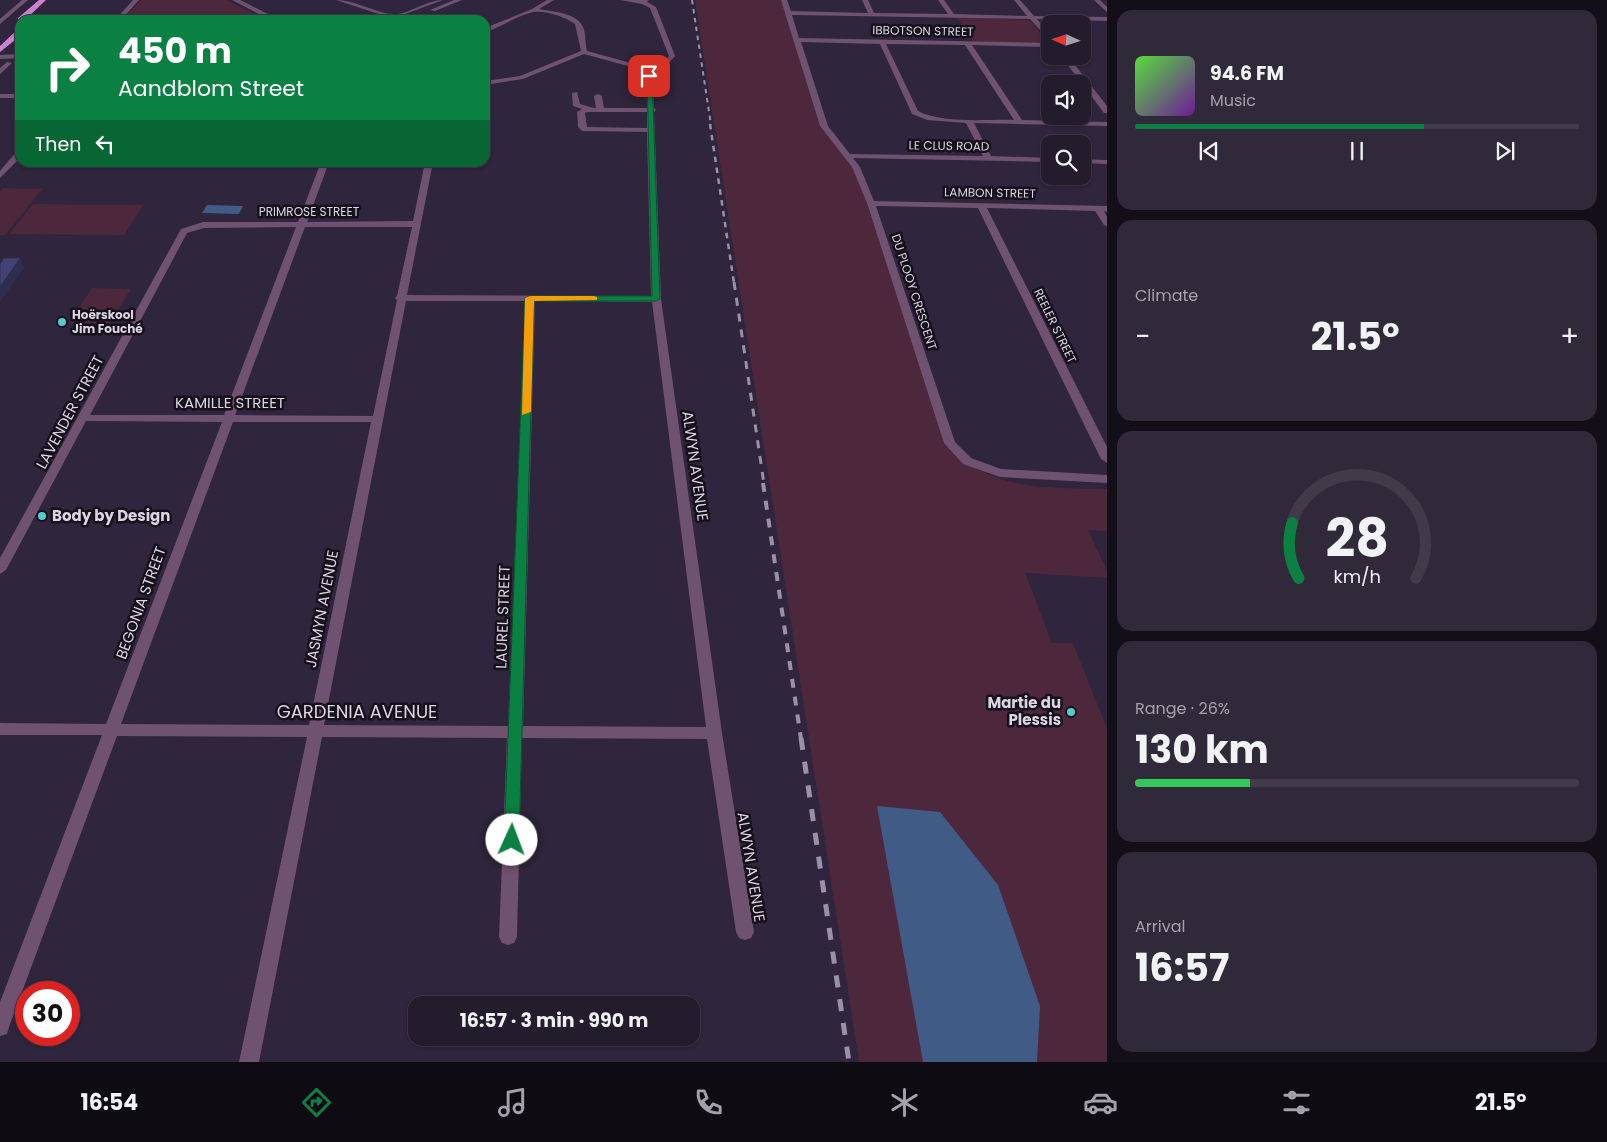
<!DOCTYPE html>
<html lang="en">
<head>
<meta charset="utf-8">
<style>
  :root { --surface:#231c2d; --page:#2f2939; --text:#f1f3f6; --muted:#a3a1aa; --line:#403a49; --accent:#0b8043 }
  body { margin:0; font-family:Poppins,sans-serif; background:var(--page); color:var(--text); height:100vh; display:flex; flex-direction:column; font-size:19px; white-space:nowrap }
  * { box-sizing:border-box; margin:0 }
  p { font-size:16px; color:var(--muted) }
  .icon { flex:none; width:28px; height:28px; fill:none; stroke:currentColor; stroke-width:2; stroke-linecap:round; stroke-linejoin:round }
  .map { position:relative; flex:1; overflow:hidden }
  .drawer { display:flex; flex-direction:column; gap:10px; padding:10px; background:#130f19; width:500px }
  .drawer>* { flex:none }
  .top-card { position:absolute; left:15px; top:15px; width:475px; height:152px; border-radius:15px; box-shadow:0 1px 4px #0004,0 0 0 1px var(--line); background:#0b8043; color:#fff; overflow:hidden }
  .needle { width:32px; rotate:273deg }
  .buttons { position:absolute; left:1041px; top:15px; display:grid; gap:10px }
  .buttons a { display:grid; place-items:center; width:50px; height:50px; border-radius:10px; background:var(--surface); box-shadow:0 1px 4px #0004,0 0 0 1px var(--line); font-size:25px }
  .speed { position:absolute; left:15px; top:981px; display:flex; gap:10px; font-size:25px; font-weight:700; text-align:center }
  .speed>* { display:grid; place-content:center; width:65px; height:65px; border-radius:50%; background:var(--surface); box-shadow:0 1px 4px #0004,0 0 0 1px var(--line); line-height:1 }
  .speed .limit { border:8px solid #d22; background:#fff; color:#111 }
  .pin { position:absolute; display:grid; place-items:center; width:42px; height:42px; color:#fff; margin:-21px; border-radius:10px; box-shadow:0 2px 8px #0006 }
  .me { position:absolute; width:55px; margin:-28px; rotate:2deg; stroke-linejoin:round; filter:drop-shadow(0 0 4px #0008) }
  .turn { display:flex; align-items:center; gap:18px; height:105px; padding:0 20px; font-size:22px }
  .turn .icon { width:65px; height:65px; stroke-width:2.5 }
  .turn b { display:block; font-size:35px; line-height:42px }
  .then { display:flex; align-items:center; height:48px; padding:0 20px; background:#0003; gap:10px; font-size:19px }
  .big { font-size:38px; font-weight:700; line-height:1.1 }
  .drawer .card { flex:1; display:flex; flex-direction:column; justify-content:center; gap:8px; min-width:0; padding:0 18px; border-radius:15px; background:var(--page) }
  .drawer .dial { align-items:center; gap:0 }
  .dial svg { height:130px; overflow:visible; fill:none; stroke:var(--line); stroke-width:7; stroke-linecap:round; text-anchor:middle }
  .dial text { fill:var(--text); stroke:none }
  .song { display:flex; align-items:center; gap:15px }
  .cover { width:60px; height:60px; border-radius:8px; background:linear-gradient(135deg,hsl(110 70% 55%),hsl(280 70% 35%)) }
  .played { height:5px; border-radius:2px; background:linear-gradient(90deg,var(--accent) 65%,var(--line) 65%) }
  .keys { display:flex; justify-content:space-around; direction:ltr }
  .heat { display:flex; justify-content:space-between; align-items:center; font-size:28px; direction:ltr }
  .charge { height:8px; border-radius:4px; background:linear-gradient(90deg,#34c759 26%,var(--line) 0) }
  .trip { position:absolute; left:408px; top:996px; width:292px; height:50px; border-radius:15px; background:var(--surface); box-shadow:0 1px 4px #0004,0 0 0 1px var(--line); font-weight:700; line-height:50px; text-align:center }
  .dock { display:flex; height:80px; justify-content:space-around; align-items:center; background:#0e0b12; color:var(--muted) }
  .dock .icon { width:35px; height:35px }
  .dock .current { color:var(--accent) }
  .dock b { font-size:22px; color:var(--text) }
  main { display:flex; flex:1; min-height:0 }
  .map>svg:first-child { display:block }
  .green { fill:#4d283c }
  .water { fill:#3f5b86 }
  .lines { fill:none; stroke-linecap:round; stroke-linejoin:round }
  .minor { fill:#6f5170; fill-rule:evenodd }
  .highway { fill:#ce81d0; fill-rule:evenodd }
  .rail-far4 { stroke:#9a92a4; stroke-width:2; stroke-dasharray:4.5 4.5; stroke-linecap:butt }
  .rail-far3 { stroke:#9a92a4; stroke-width:2.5; stroke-dasharray:5.5 5.5; stroke-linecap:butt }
  .rail-far2 { stroke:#9a92a4; stroke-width:3; stroke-dasharray:8 8; stroke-linecap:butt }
  .rail-far1 { stroke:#9a92a4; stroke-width:4; stroke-dasharray:9 9; stroke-linecap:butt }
  .rail { stroke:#9a92a4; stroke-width:5; stroke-dasharray:12 12; stroke-linecap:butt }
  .shaded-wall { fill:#2e2f50 }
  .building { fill:#424372; stroke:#2e2f50 }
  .route { fill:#0b8043; stroke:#07532c }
  .slow { fill:#f59e0b }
  .poi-dot { fill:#53cdcb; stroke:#15101b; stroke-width:2 }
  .labels { text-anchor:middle; stroke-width:5; stroke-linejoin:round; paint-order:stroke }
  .far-street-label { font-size:12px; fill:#dbd5e4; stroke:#15101b }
  .far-poi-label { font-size:12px; font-weight:bold; fill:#dbd5e4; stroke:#15101b; text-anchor:start }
  .street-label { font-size:15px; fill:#dbd5e4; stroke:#15101b }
  .poi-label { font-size:15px; font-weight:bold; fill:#dbd5e4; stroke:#15101b; text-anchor:start }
  .near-street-label { font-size:18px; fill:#dbd5e4; stroke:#15101b }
</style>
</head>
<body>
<main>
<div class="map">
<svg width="1107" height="1062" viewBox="0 0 1107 1062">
  <rect width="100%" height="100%" fill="#2f253c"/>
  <path class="green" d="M 141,0 L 226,0 L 254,14 L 215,20 L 122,20 Z
    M 695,0 L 782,0 L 820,127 L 854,165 L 948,443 C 988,493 1050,487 1107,489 L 1107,531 L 1088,530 L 1107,571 L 1107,578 L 1025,573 L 1052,643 L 1073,643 L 1107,729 L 1107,1062 L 859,1062 Z
    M 957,17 L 1027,20 L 1032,22 L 1045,39 L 1043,42 L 1035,43 L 973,42 Z
    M 2,188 L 42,189 L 5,235 L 0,235 L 0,191 Z
    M 33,204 L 143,205 L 124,235 L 9,234 Z
    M 92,288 L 131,289 L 110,323 L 69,323 Z"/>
  <path class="water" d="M 207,205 L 243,206 L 239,214 L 202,213 Z
    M 877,806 L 940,812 L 998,885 L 1040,1006 L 1037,1062 L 923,1062 Z"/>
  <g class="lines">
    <path class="minor" d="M 22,0 L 28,0 L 0,24 L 0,19 Z
      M 133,0 L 139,0 L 121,20 L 115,20 Z
      M 232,0 L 240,0 L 280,20 L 272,20 L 265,17 L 228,20 L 259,14 Z
      M 336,0 C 356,0 377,14 394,14 C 408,15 426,0 443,0 L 400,16 L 409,20 L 391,18 Z
      M 454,0 L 462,0 L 435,11 L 430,10 Z
      M 547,0 L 554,0 L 539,9 C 553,12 576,12 583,27 C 586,34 585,43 587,51 L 649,68 L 662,64 L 669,56 L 650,8 L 642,4 L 620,0 L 649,0 L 647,2 L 656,7 L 675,56 L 666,66 L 652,71 L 654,108 L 656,110 L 654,112 L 661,299 L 722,733 L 754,932 L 751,938 L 745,940 L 739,938 L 736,932 L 707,739 L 522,738 L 517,937 L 514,943 L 508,945 L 502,943 L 499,937 L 507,738 L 322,737 L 259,1062 L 239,1062 L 307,737 L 117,736 L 9,1027 L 7,1034 L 0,1036 L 0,1002 L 102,735 L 0,735 L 0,723 L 106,724 L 222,422 L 86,421 L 6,570 L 0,574 L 0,558 L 181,229 L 203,222 L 298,222 L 321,162 L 329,162 L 307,222 L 413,221 L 425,162 L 433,162 L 407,295 L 651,296 L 647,132 L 582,131 L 578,127 L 577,112 L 582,109 L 573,106 L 572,93 L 577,92 L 580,104 L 594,108 L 596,108 L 594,96 L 598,94 L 602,96 L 604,108 L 647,108 L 646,71 L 584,54 L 523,79 L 485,85 L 485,81 L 520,76 L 581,51 L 575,24 C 566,17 545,10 533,12 C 517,16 501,27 485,32 L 485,28 L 532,9 ZM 587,112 L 647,112 L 647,128 L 587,127 L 585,113 ZM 296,227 L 224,415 L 90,415 L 187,233 L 204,228 ZM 305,227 L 412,227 L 397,296 L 395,298 L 397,300 L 373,416 L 235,415 ZM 406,301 L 525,301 L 508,726 L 324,725 ZM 535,301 L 652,302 L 706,727 L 523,726 ZM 233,422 L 371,422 L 309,725 L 121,724 Z
      M 781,0 L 787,0 L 791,11 L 868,13 L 862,0 L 868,0 L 874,13 L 948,14 L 938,0 L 944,0 L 954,14 L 1027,16 L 1014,0 L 1020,0 L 1034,16 L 1107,17 L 1107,21 L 1037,19 L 1050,35 L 1050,41 L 1030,19 L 792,15 L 799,38 L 1050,43 L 1050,47 L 972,45 L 1022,120 L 1107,122 L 1107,126 L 974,123 L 991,156 L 1050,158 L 1050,162 L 853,158 L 860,167 L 874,201 L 1107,206 L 1107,212 L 1104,211 L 1107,217 L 1107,226 L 1104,225 L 1095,211 L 987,208 L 1107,447 L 1107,463 L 1101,459 L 978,208 L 876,206 L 955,442 L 971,458 L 1001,469 L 1107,475 L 1107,483 L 1000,477 L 963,464 L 944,443 L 867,203 L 852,167 L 820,126 ZM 801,42 L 880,44 L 912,114 L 927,120 L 966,123 L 983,156 L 850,154 L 828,126 ZM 886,44 L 965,45 L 1014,120 C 985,119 944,124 918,111 Z
      M 1094,0 L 1100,0 L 1107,7 L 1107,12 Z
      M 20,54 L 20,58 L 0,59 L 0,55 Z
      M 1061,56 L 1068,56 L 1107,106 L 1107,113 L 1104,113 Z
      M 7,62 L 12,63 L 0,74 L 0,68 Z
      M 0,94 L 20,94 L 20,98 L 0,98 Z
      M 17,151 L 20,151 L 20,158 L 0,178 L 0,171 Z
      M 1082,159 L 1107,160 L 1107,164 L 1082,163 Z"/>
    <path class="highway" d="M 39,0 L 46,0 L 25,20 L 18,22 L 18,18 Z
      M 17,30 L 20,30 L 20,36 L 0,52 L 0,46 Z"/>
    <path class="rail-far4" d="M 692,0 L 711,125"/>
    <path class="rail-far3" d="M 710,124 L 734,283"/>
    <path class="rail-far2" d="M 734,282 L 764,484"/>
    <path class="rail-far1" d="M 763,483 L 801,739"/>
    <path class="rail" d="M 801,738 L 849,1062"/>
  </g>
  <path class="shaded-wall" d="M 20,258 L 24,268 L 0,302 L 0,287 Z"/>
  <path class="building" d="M 4,258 L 20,258 L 0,287 L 0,264 Z"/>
  <path class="route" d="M 647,74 L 652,76 L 660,299 L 656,301 L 534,301 L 519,840 L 517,844 L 512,846 L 506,844 L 504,840 L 525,298 L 530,296 L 652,296 Z"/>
  <path class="slow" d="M 594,296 L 597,297 L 597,300 L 534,301 L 531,412 L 522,415 L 525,298 L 530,296 Z"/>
  <g class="poi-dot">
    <circle cx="62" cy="322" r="5"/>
    <circle cx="42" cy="516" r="5"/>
    <circle cx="1071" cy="712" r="5"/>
  </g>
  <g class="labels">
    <g class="far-street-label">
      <text transform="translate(923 31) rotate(1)" y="4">IBBOTSON STREET</text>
      <text transform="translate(949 146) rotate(1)" y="4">LE CLUS ROAD</text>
      <text transform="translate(990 193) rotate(1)" y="4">LAMBON STREET</text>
      <text x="309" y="216">PRIMROSE STREET</text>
      <text transform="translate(914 292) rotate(72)" y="4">DU PLOOY CRESCENT</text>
      <text transform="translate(1055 326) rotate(64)" y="4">REELER STREET</text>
    </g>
    <g class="far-poi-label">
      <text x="72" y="319">Hoërskool<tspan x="72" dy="14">Jim Fouché</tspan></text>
    </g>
    <g class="street-label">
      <text x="230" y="408">KAMILLE STREET</text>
      <text transform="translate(70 412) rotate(-62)" y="5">LAVENDER STREET</text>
      <text transform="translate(695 466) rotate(82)" y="5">ALWYN AVENUE</text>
      <text transform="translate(141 603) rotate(-70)" y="5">BEGONIA STREET</text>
      <text transform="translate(322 609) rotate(-79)" y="5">JASMYN AVENUE</text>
      <text transform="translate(503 617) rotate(-88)" y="5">LAUREL STREET</text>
      <text transform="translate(751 867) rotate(81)" y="5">ALWYN AVENUE</text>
    </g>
    <g class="poi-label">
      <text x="52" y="521">Body by Design</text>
      <text x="1061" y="708" text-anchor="end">Martie du<tspan x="1061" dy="17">Plessis</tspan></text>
    </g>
    <g class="near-street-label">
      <text x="357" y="718">GARDENIA AVENUE</text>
    </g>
  </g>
</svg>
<div class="buttons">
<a><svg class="needle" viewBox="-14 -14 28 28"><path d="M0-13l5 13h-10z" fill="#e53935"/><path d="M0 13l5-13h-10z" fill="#a3a1aa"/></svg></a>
<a><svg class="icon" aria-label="sound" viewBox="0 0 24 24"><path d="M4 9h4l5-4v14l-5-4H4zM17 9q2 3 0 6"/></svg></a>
<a><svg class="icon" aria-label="search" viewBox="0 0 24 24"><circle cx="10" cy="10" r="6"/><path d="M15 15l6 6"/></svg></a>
</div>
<div class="speed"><div class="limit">30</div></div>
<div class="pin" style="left:649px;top:76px;background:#d93025"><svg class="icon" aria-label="arrive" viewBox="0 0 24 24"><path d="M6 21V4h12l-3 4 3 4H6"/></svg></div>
<svg class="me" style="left:512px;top:840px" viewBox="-20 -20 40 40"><circle r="19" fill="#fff"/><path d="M0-13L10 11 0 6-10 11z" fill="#0b8043"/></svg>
<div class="trip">16:57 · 3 min · 990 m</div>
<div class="top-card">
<div class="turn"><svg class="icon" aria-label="right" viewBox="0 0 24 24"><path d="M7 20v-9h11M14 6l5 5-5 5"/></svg><div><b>450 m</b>Aandblom Street</div></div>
<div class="then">Then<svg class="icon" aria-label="left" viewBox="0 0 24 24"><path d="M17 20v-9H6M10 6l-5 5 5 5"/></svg></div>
</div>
</div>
<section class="drawer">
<div class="card">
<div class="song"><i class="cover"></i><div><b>94.6 FM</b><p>Music</p></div></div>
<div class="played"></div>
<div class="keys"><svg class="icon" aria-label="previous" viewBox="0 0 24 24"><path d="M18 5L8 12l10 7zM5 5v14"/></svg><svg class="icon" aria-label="pause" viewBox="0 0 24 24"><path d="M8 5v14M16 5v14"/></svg><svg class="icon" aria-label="next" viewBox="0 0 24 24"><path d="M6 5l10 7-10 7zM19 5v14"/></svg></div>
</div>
<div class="card"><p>Climate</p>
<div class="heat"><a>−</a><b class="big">21.5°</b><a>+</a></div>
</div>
<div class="card dial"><svg viewBox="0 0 100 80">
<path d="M14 69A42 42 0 1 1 86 69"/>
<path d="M14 69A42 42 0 0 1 10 35" stroke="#0b8043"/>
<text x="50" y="56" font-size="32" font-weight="700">28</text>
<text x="50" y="72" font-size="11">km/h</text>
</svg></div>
<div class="card"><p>Range · 26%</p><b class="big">130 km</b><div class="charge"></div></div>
<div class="card"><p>Arrival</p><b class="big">16:57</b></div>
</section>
</main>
<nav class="dock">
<b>16:54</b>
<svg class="icon current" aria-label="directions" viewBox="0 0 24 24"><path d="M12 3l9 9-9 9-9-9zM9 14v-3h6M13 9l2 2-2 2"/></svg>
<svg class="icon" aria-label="music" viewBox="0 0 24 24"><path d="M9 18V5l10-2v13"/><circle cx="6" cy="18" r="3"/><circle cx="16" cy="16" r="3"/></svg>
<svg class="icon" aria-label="phone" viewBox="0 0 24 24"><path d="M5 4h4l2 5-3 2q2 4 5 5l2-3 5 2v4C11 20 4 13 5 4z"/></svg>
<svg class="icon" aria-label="climate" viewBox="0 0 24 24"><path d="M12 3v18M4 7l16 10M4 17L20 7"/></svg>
<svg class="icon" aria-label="car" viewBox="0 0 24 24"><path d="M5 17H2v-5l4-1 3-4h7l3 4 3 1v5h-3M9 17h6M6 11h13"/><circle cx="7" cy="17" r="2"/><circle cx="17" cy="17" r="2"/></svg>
<svg class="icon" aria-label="filters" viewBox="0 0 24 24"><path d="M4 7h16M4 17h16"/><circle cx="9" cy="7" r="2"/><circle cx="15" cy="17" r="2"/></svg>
<b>21.5°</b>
</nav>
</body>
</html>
